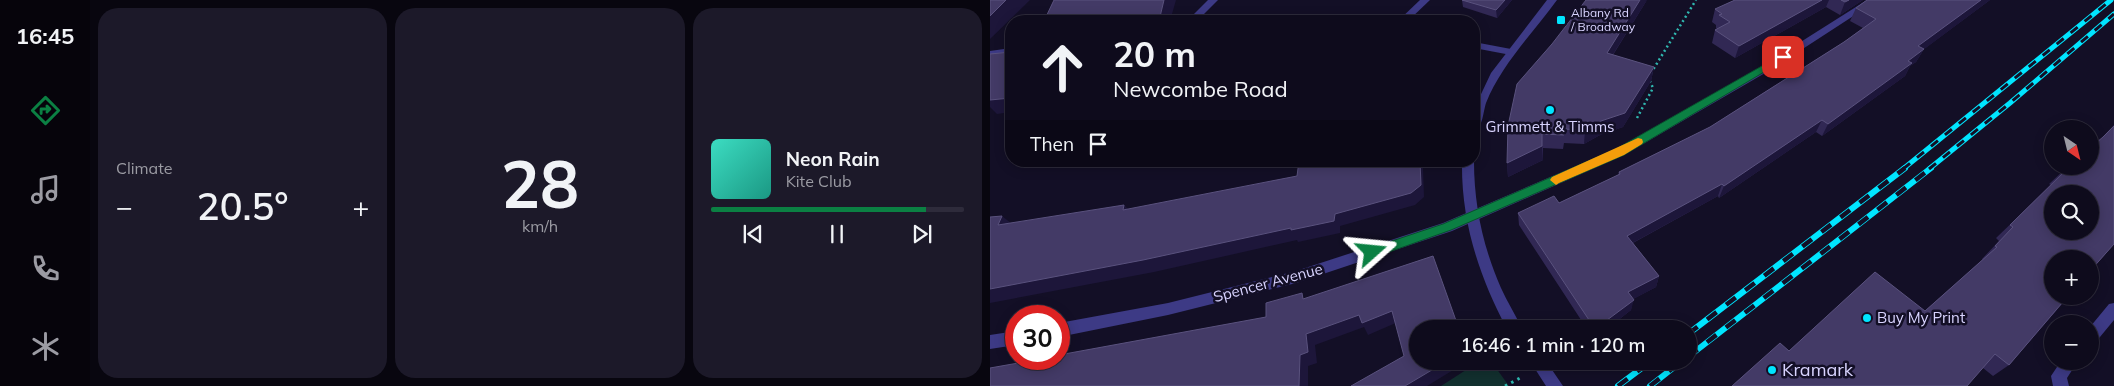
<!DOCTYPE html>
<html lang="en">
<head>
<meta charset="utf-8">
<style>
  :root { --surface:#0e0b1c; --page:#1c1929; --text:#f1f3f6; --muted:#9b9ba3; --line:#2e2b3b; --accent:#0b8043 }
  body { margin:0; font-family:Mulish,sans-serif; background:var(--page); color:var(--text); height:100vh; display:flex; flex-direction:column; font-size:19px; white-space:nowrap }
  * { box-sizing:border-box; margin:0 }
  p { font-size:16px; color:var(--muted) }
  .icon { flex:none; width:28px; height:28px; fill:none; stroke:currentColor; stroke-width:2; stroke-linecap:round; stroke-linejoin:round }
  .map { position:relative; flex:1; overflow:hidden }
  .side { display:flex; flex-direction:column; gap:8px; padding:8px; background:#08060f; width:900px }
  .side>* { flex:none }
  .hud { position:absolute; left:15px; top:15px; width:475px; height:152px; border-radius:20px; box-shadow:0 2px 12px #0003,0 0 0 1px var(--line); background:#0e0b1c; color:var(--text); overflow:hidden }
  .needle { width:32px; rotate:145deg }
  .tools { position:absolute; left:1054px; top:120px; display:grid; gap:10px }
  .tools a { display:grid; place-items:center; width:55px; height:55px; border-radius:50%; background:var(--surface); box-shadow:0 2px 12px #0003,0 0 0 1px var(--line); font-size:25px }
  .speed { position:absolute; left:15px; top:305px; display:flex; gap:10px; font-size:25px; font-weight:700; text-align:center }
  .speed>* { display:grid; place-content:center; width:65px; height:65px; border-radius:50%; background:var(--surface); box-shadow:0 2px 12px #0003,0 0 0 1px var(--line); line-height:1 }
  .speed .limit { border:8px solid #d22; background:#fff; color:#111 }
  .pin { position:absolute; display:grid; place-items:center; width:42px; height:42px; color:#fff; margin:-21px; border-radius:10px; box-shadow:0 2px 8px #0006 }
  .me { position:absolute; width:55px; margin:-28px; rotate:72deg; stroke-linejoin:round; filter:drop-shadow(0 0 4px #0008) }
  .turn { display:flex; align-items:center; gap:18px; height:105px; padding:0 25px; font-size:22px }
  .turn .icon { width:65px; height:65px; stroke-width:2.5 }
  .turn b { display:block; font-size:35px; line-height:42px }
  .then { display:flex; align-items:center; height:48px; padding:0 25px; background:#0003; gap:10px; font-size:19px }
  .big { font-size:38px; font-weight:600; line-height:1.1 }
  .side .widget { flex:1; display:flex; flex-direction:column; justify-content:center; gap:8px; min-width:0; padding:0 18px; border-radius:20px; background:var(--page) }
  .side .dial { align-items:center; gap:0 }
  .dial b { font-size:65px; line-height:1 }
  .song { display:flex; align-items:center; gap:15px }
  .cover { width:60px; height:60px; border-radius:8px; background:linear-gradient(135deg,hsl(170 70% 55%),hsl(170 70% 35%)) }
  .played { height:5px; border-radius:2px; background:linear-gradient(90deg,var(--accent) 85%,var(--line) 85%) }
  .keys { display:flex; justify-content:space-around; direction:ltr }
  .heat { display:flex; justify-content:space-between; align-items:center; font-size:28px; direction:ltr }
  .side .tiles { flex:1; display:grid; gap:8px; grid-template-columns:repeat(3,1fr) }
  .trip { position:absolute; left:419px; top:320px; width:288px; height:50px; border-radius:25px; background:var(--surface); box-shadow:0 2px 12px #0003,0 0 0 1px var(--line); font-weight:600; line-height:50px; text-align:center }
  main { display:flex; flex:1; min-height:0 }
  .dock { display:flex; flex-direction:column; width:90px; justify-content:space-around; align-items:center; background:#06040b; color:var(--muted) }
  .dock .icon { width:35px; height:35px }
  .dock .on { color:var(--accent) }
  .dock b { font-size:22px; color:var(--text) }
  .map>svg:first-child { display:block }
  .green { fill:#12302f }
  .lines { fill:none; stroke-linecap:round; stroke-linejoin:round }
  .path-far1 { stroke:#2fb8b0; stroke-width:2.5; stroke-dasharray:2 3; stroke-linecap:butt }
  .path { stroke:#2fb8b0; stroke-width:3; stroke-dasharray:2.5 4.5; stroke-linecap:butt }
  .service { fill:#3d3a85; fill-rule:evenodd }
  .minor { fill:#3d3a85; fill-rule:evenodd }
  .tertiary { fill:#3d3a85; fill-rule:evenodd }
  .rail-far1-casing { stroke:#00e5ff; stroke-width:5 }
  .rail-casing { stroke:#00e5ff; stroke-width:6 }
  .rail-far1 { stroke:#130f26; stroke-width:3; stroke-dasharray:9; stroke-linecap:butt }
  .rail { stroke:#130f26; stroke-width:4.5; stroke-dasharray:12; stroke-linecap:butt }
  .wall { fill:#312854 }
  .shaded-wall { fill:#1d163a }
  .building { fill:#433a66; stroke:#5a527e; fill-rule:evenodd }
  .route { fill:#0b8043; stroke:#07532c }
  .slow { fill:#f59e0b }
  .poi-dot { fill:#00e5ff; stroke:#130f26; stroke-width:2 }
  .labels { text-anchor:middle; stroke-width:5; stroke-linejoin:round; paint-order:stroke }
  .far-poi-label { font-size:12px; fill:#d9d4ff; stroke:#130f26; text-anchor:start }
  .poi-label { font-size:15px; fill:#d9d4ff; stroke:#130f26 }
  .street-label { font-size:15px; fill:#d9d4ff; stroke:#130f26 }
  .near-poi-label { font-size:18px; fill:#d9d4ff; stroke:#130f26; text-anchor:start }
</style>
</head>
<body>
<main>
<nav class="dock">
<b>16:45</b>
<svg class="icon on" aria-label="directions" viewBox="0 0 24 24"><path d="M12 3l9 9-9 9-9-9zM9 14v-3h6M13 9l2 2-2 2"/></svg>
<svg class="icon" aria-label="music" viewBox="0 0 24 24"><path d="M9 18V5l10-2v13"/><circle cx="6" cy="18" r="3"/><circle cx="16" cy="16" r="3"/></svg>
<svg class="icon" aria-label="phone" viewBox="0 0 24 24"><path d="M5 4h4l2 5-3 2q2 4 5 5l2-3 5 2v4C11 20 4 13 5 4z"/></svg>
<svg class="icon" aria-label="climate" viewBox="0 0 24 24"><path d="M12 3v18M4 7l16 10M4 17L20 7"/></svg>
</nav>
<section class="side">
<div class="tiles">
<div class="widget"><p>Climate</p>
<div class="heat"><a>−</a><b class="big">20.5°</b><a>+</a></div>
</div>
<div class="widget dial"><b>28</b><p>km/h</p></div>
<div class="widget">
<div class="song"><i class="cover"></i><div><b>Neon Rain</b><p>Kite Club</p></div></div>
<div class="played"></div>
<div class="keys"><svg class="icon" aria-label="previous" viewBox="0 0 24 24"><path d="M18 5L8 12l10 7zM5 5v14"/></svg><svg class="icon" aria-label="pause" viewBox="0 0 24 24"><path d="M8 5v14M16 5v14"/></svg><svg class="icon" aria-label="next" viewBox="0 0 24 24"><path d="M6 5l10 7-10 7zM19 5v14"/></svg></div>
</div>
</div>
</section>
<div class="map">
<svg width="1124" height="386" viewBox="0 0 1124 386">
  <rect width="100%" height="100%" fill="#130f26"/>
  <path class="green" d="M 490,361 L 501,361 L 519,386 L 451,386 Z"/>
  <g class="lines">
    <path class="path-far1" d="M 661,73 L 706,0
      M 647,118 L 663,88 L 659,79"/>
    <path class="path" d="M 515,386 L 532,377"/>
    <path class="service" d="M 430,0 L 440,0 L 418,21 L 408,21 Z"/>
    <path class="minor" d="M 218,0 L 228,0 L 207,21 L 197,21 Z
      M 877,0 L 888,0 L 782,69 L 634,155 L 462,231 L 306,283 L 178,315 L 69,337 L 69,323 L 178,303 L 306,271 L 453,223 L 626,149 L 774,65 Z
      M 484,42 L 521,49 L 526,52 L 521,55 L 484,48 Z
      M 21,48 L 21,54 L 0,57 L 0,51 Z
      M 1124,303 L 1124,320 L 1105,343 L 1100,345 L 1100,327 L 1119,304 Z
      M 26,331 L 26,345 L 0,349 L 0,335 Z
      M 1071,361 L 1088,361 L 1077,378 L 1079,386 L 1063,386 L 1061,376 Z"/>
    <path class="tertiary" d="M 557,0 L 567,0 C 543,33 511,65 496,103 C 493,112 493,128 484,130 L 484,109 L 501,73 Z
      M 472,161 L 484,161 C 484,205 493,247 511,288 C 517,302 526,315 532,329 L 517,329 C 489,276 471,222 472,161 Z
      M 540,361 L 556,361 L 573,386 L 556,386 Z"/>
    <defs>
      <path id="rail-far1" d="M 913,169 L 1121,0
        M 939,169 L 1020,103 L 1124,14"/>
      <path id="rail" d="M 698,334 L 915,168
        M 698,357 L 941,168
        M 628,386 L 661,361
        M 660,386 L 692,361"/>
    </defs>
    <use href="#rail-far1" class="rail-far1-casing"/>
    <use href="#rail" class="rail-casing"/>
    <use href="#rail-far1" class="rail-far1"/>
    <use href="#rail" class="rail"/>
  </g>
  <path class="wall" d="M 472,0 L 522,0 L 507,18 L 473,7 Z
    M 657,0 L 623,55 L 664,67 L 661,81 L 633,127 L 610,135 L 594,144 L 574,143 L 573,149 L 553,148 L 553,160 L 518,177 L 517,163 Z
    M 745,0 L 873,0 L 850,15 L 836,7 L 745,58 L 722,43 L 725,30 L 727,29 L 726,28 L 726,25 L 722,22 L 725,9 Z
    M 1000,0 L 934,49 L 926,62 L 920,66 L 915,76 L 832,136 L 826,132 L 729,198 L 728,196 L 643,243 L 669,276 L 666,287 L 643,299 L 641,310 L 617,329 L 597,329 L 529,225 L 528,213 L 569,203 L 628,175 L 629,172 L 720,127 L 854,42 L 873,28 L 860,21 L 866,8 Z
    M 1124,125 L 1124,244 L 1019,365 L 1003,376 L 993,368 L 799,351 L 935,311 L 993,260 L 992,259 L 1009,241 L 1006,238 L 1061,185 L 1059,184 L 1074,170 L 1109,141 Z"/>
  <path class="shaded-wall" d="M 16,0 L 40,0 L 0,39 L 0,16 Z
    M 174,0 L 186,0 L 180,21 L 169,21 Z
    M 515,0 L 522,0 L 507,18 L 506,10 Z
    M 650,0 L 657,0 L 615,67 L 617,53 Z
    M 832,0 L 839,0 L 836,7 L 745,58 L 749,46 Z
    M 859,0 L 873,0 L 850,15 L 855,2 Z
    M 991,0 L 1000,0 L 925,56 L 934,49 L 926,62 L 920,66 L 915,76 L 832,136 L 838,124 L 918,61 L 928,46 Z
    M 664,67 L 661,81 L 633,127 L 610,135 L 594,144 L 595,130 Z
    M 21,98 L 21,112 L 7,114 L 0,107 L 0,100 Z
    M 832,120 L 826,132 L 729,198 L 734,186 Z
    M 552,146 L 553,160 L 518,177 L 517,163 Z
    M 430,161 L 433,161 L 433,168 L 434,197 L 425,205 L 350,226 L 350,233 L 308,242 L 307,240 L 164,272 L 0,303 L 0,289 L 345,214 Z
    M 732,184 L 728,196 L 635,247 L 637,236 Z
    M 134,205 L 146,217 L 133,210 Z
    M 12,216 L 27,228 L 8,225 Z
    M 669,276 L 666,287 L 636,303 L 638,292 Z
    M 644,300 L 641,310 L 617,329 L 604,329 Z
    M 402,311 L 408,322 L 378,335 L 374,327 L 325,345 L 327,363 L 318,366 L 318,386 L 309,386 L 310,355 L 316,334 L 369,315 Z
    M 457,361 L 478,361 L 437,386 L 415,386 Z"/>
  <path class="building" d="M 0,0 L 16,0 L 0,16 Z
    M 64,0 L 174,0 L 169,21 L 54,21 Z
    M 472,0 L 515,0 L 506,10 Z
    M 596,0 L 650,0 L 617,53 L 664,67 L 635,113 L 611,121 L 595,130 L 573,129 L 574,135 L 552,134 L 552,146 L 517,163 L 518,126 L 527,84 L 562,44 Z
    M 745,0 L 832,0 L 749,46 L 725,30 L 740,22 L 729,15 L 732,14 L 725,9 Z
    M 851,0 L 859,0 L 855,2 Z
    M 877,0 L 991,0 L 928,46 L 934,49 L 918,61 L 922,63 L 838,124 L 832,120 L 734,186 L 732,184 L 637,236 L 669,276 L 638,292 L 644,300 L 605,329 L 528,213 L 564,196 L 569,203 L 630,174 L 629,172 L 720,127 L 854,42 L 886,19 L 866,8 Z
    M 21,52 L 21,98 L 0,100 L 0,54 Z
    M 1124,126 L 1124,244 L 1100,271 L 1100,259 L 1062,259 L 1062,296 L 1078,296 L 1019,365 L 1005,354 L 977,386 L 742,386 L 790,343 L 799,351 L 885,272 L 935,311 L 1007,247 L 1005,246 L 1023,227 L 1020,225 L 1075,171 L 1074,170 L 1078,166 L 1100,166 L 1100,148 L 1113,137 ZM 1062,194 L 1100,194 L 1100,231 L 1062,231 Z
    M 309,161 L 430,161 L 431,185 L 421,193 L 345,214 L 344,221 L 301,230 L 301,228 L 153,260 L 0,289 L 0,217 L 12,216 L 8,225 L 134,205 L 133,210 L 307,176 Z
    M 443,256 L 469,329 L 428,329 L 428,361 L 457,361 L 415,386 L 361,386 L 414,356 L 402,311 L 372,323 L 369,315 L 316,334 L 318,352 L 310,355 L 309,386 L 0,386 L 0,368 L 51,359 L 69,359 L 69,355 L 276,317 L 276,303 L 312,293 L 313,299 Z"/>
  <path class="route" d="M 793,54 L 798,57 L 796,59 L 634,155 L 461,230 L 382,258 L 378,256 L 376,252 L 378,249 L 453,224 L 626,149 Z"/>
  <path class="slow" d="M 648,138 L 652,139 L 653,142 L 652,144 L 634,155 L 569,183 L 566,185 L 560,180 L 562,177 Z"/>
  <g class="poi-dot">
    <rect x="566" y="15" width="10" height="10" rx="2.5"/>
    <circle cx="560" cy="110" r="5"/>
    <circle cx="877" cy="318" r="5"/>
    <circle cx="782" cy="370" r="5"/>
  </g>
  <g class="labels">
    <g class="far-poi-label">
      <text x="581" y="17">Albany Rd<tspan x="581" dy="14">/ Broadway</tspan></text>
    </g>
    <g class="poi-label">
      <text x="560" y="132">Grimmett &amp; Timms</text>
      <text x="887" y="323" text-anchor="start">Buy My Print</text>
    </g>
    <g class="street-label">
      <text transform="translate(278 283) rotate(-15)" y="5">Spencer Avenue</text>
    </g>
    <g class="near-poi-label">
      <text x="792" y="376">Kramark</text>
    </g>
  </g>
</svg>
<div class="tools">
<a><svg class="needle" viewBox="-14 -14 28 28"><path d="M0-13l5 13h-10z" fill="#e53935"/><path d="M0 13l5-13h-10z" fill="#9b9ba3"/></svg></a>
<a><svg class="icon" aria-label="search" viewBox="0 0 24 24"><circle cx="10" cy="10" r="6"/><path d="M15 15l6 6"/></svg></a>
<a>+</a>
<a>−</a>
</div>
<div class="speed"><div class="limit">30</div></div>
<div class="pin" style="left:793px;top:57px;background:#d93025"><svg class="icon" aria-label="arrive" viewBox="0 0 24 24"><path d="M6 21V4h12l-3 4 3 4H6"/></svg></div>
<svg class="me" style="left:382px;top:252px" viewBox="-20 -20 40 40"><path d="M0-17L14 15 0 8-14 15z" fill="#0b8043" stroke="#fff" stroke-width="4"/></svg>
<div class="trip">16:46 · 1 min · 120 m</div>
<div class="hud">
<div class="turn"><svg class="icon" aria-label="ahead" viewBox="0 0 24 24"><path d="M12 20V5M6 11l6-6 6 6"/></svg><div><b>20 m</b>Newcombe Road</div></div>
<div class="then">Then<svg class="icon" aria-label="arrive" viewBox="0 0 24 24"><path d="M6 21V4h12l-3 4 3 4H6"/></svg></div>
</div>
</div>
</main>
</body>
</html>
